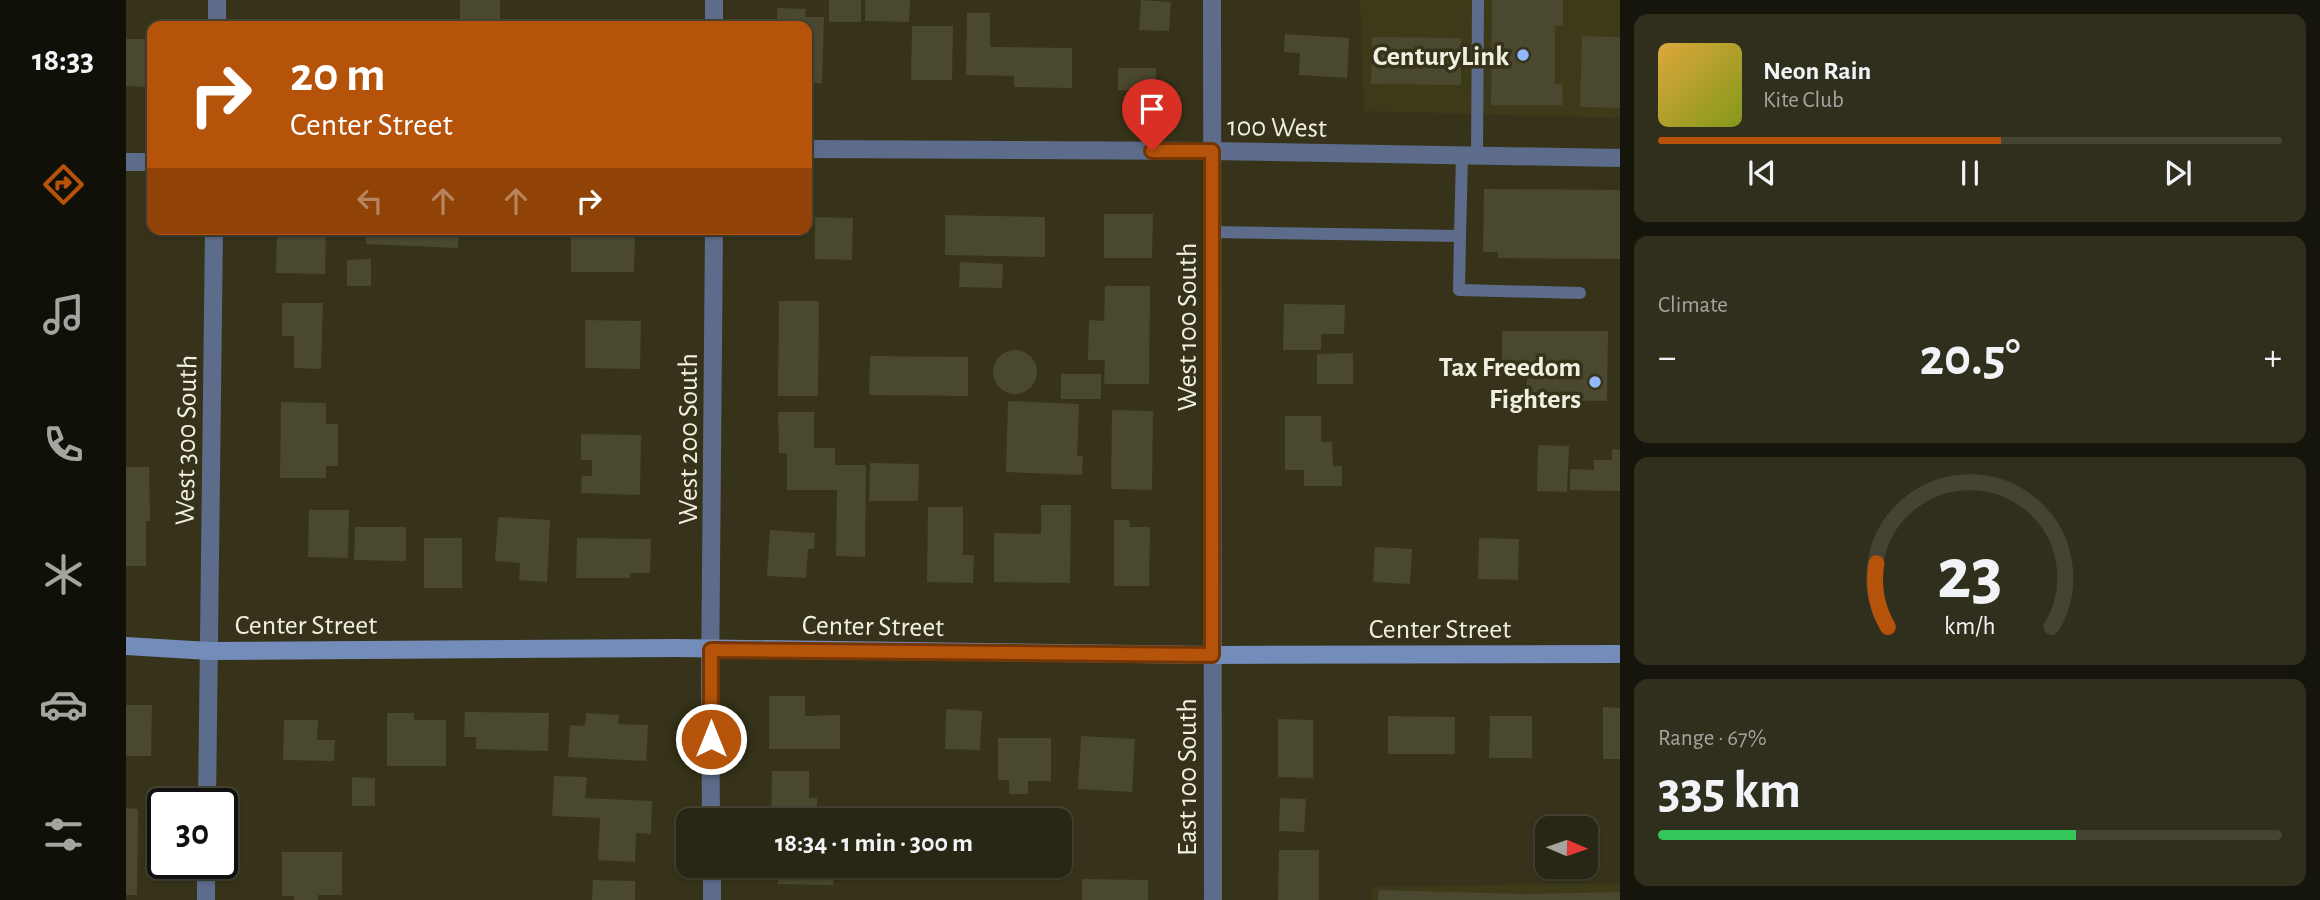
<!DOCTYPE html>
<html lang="en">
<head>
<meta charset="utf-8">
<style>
  :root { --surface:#282614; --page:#302e1d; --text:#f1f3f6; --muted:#a5a5a0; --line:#444334; --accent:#b45309 }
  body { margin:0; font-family:"Alegreya Sans",sans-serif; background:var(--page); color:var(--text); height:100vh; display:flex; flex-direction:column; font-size:26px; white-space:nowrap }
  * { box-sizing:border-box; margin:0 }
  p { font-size:23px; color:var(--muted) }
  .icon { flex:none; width:38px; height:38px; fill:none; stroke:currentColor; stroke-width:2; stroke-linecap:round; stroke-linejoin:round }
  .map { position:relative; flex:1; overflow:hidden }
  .sheet { display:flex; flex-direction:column; gap:14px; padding:14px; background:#16150b; width:700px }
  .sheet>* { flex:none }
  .banner { position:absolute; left:21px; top:21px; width:665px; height:214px; border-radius:14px; box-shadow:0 2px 5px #0004,0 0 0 2px var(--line); background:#b45309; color:#fff; overflow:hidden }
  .needle { width:46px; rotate:92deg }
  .buttons { position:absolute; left:1409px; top:816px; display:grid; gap:14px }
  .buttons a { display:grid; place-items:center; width:63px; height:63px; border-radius:14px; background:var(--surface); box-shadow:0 2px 5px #0004,0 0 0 2px var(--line); font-size:35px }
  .speed { position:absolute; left:21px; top:788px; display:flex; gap:14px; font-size:35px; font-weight:700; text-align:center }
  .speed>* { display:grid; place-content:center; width:91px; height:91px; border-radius:50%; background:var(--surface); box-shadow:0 2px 5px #0004,0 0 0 2px var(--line); line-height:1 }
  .speed .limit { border:4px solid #111; border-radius:10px; background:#fff; color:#111 }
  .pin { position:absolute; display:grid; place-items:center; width:60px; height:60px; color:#fff; margin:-72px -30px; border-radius:50% 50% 50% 0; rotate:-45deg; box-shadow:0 0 7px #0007 }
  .pin .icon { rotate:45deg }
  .me { position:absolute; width:77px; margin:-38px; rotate:0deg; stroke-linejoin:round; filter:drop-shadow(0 0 5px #0008) }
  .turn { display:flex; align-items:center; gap:24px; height:147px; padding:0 28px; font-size:32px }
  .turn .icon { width:91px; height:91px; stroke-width:2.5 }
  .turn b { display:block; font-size:49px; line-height:60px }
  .lanes { display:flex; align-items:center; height:66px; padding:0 28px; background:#0003; justify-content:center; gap:35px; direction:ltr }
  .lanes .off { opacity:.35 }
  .big { font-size:52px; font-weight:700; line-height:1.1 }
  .sheet .tile { flex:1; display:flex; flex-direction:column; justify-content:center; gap:10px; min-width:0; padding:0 24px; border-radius:14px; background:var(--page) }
  .sheet .dial { align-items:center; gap:0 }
  .dial svg { height:182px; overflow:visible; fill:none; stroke:var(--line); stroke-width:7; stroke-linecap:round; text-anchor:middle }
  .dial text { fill:var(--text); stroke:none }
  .song { display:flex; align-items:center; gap:21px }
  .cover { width:84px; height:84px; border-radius:10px; background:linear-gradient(135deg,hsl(40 70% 55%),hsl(70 70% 35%)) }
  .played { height:7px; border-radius:4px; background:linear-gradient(90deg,var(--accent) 55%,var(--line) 55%) }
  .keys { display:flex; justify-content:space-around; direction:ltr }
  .heat { display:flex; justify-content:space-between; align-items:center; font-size:38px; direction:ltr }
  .charge { height:10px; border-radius:5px; background:linear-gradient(90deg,#34c759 67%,var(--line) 0) }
  .trip { position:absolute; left:550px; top:808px; width:396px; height:70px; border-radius:14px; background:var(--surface); box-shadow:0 2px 5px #0004,0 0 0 2px var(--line); font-weight:700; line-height:70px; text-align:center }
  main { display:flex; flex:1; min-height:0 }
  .tab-bar { display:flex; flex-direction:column; width:126px; justify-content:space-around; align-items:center; background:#100f08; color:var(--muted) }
  .tab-bar .icon { width:49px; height:49px }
  .tab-bar .on { color:var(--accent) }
  .tab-bar b { font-size:32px; color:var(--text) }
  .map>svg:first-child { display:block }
  .built { fill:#3d3a19 }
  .building { fill:#4a482e }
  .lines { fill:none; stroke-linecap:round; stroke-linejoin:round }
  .lane { stroke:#5c6c8a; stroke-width:12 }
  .street { stroke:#5c6c8a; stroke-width:18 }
  .secondary { stroke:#738cba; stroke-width:18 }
  .route-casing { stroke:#753606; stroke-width:18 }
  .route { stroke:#b45309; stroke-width:12 }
  .poi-dot { fill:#92b7fd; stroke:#36331a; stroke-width:2.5 }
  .labels { text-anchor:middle; stroke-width:7; stroke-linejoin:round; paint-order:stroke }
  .poi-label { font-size:28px; font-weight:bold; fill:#f0efe0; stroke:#36331a; text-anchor:end }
  .street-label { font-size:28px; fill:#f0efe0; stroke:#36331a }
</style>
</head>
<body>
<main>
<nav class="tab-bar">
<b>18:33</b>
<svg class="icon on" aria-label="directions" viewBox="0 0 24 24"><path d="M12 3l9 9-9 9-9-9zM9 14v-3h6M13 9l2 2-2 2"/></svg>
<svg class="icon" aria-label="music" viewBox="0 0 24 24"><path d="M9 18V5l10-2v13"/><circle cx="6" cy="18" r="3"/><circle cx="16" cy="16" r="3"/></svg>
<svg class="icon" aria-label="phone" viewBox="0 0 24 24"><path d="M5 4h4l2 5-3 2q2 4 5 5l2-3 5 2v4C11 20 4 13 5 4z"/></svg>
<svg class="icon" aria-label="climate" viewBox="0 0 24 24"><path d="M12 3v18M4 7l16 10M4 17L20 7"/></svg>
<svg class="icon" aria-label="car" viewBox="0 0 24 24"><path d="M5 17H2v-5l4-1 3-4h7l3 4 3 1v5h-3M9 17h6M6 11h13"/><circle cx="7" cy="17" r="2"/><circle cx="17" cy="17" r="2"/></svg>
<svg class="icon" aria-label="filters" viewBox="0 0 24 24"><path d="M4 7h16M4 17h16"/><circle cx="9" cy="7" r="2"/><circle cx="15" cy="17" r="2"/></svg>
</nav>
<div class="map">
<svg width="1494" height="900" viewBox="0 0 1494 900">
  <rect width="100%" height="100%" fill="#36331a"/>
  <path class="built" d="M 1234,0 L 1494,0 L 1494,118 L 1238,111 Z
    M 1494,883 L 1494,900 L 1246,900 L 1246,887 Z"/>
  <path class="building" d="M 334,0 L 374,0 L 374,26 L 334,26 Z
    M 703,0 L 735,0 L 735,22 L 703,22 Z
    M 739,0 L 784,0 L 783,22 L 739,21 Z
    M 1015,0 L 1045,2 L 1043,31 L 1013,30 Z
    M 1366,0 L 1437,0 L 1437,26 L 1429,26 L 1429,84 L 1436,84 L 1437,105 L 1365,105 Z
    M 651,8 L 680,9 L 679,17 L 698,17 L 696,83 L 681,83 L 681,26 L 651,26 Z
    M 841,13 L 864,13 L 864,47 L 946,48 L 946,88 L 888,87 L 888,76 L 840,75 Z
    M 786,26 L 827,26 L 826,80 L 785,80 Z
    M 1159,34 L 1223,38 L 1221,78 L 1173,75 L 1174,53 L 1158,52 Z
    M 1456,36 L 1494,37 L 1494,108 L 1454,107 Z
    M 1246,37 L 1335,38 L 1335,85 L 1245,84 Z
    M 0,39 L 26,39 L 26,87 L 0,86 Z
    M 992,68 L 1030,68 L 1029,90 L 992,90 Z
    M 1358,189 L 1494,190 L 1494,259 L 1372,258 L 1372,252 L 1357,252 Z
    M 978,214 L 1027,214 L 1026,258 L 978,258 Z
    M 819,215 L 919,217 L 919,257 L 819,255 Z
    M 689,217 L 727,218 L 726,260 L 689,259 Z
    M 151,229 L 200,229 L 199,274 L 150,273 Z
    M 240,229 L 333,229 L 332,248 L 240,244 Z
    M 463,229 L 509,229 L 508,272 L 445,272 L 445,237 L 463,237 Z
    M 245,259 L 245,286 L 221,286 L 221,260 Z
    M 834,262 L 877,264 L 876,288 L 833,287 Z
    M 979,286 L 1024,286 L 1023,384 L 978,384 L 979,360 L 962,360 L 963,320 L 978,321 Z
    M 653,301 L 693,301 L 692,396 L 652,396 Z
    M 156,303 L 197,303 L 195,369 L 168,368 L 168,336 L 156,336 Z
    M 1158,304 L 1219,305 L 1218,334 L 1195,334 L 1195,350 L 1157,350 Z
    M 459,320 L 515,321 L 514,369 L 459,368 Z
    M 1376,331 L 1482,331 L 1481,401 L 1401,400 L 1401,377 L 1376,376 Z
    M867 372a22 22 0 1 1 44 0a22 22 0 1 1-44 0Z
    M 1227,353 L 1227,384 L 1191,384 L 1191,354 Z
    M 744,356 L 842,357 L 842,396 L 743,395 Z
    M 935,374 L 975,374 L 975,399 L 935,399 Z
    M 882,401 L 953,404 L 951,456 L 957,456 L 956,475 L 880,472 Z
    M 155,402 L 200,403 L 200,424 L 212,424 L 212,466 L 200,466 L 200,478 L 154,478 Z
    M 986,410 L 1027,411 L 1026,490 L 985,489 Z
    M 652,412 L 688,412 L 688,448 L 709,448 L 709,465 L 740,465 L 739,557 L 710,556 L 711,490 L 661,490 L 661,453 L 653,453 Z
    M 1159,416 L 1195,416 L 1195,442 L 1206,442 L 1207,466 L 1216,466 L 1216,486 L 1178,486 L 1178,470 L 1159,470 Z
    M 455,434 L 515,435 L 514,495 L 455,493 L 456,476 L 466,476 L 466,460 L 455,460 Z
    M 1412,445 L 1443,446 L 1441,492 L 1411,491 Z
    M 1486,449 L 1494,450 L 1494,491 L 1444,490 L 1444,469 L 1468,470 L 1468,460 L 1486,460 Z
    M 744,463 L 793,464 L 792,501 L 743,501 Z
    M 0,467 L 23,467 L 24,521 L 20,521 L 20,566 L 0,566 Z
    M 915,505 L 945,505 L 944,583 L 868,582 L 868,533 L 915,534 Z
    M 802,507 L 837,507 L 837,555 L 848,555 L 847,583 L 801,582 Z
    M 183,510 L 223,510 L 222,558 L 182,557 Z
    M 372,517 L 424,520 L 421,582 L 393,580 L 394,563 L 369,561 Z
    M 988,520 L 1003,520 L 1004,527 L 1024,527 L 1023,586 L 988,586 Z
    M 229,527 L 280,527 L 280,561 L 228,560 Z
    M 644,530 L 689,533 L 688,549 L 682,549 L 680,578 L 641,576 Z
    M 298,538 L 336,538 L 336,588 L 298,588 Z
    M 451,538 L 525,539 L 524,573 L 504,573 L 504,578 L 450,578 Z
    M 1353,538 L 1393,539 L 1392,580 L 1352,579 Z
    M 1249,547 L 1286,549 L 1284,584 L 1247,582 Z
    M 643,696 L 679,696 L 679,716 L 714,715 L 714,749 L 643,749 Z
    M 0,705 L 26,705 L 25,756 L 0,756 Z
    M 1477,707 L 1494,708 L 1494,759 L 1477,759 Z
    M 820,709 L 856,711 L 854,750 L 819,749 Z
    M 339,712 L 423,713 L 422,751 L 350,749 L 350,737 L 338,737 Z
    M 261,713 L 288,713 L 288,720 L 320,720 L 320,766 L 261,766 Z
    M 460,713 L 493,715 L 492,724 L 522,725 L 520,761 L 442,757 L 444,725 L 459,726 Z
    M 1262,716 L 1329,717 L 1329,754 L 1262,754 Z
    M 1364,716 L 1406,716 L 1406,758 L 1363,758 Z
    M 1152,719 L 1187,720 L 1187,778 L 1152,777 Z
    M 158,720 L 192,720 L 191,740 L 209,740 L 208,761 L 157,760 Z
    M 955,736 L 1009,739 L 1006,792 L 952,789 Z
    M 872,738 L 925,738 L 925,781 L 902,781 L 902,794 L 883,794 L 883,780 L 872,780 Z
    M 646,771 L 683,771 L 683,798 L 691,798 L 691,821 L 645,821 Z
    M 428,776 L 461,777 L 459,798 L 526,801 L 525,834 L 510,833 L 509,862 L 472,860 L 474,818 L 426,816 Z
    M 226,777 L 249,778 L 249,806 L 226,806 Z
    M 1154,798 L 1180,799 L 1178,832 L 1153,831 Z
    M 0,808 L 12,809 L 11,895 L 0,895 Z
    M 1153,850 L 1193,850 L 1193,900 L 1152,900 Z
    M 156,852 L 216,852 L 216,895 L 192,895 L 192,900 L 168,900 L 168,896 L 156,896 Z
    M 652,866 L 707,866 L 707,885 L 652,884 Z
    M 956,879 L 1022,880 L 1022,900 L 956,900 Z
    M 467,880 L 509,881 L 509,900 L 466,900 Z
    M 1253,890 L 1398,894 L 1494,892 L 1494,900 L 1252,900 Z"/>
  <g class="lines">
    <path class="lane" d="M 1351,156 L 1352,0
      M 1087,232 L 1334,236 L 1336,155
      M 1334,236 L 1333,290 L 1454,293"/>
    <path class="street" d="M 588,0 L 588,26
      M 1086,0 L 1087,900
      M 91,26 L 91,0
      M 681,149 L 1086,151 L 1494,158
      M 0,162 L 26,162
      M 81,803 L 88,229
      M 585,821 L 584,685 L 588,229
      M 586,866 L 586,900
      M 80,900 L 80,863"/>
    <path class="secondary" d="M 0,646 L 83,651 L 551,648 L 1086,655 L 1494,654"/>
  </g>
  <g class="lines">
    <defs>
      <path id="route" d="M 585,739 L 585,650 L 1086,655 L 1086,151 L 1026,151"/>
    </defs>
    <use href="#route" class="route-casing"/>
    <use href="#route" class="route"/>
  </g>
  <g class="poi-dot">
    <circle cx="1397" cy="55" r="7"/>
    <circle cx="1469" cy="382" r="7"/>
  </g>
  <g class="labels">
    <g class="poi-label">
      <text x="1383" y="65">CenturyLink</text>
      <text x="1455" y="376">Tax Freedom<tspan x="1455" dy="32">Fighters</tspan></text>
    </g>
    <g class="street-label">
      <text transform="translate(1151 126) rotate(1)" y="10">100 West</text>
      <text transform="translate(1060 327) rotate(-90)" y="10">West 100 South</text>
      <text transform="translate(561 439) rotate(-90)" y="10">West 200 South</text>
      <text transform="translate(59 440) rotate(-89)" y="10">West 300 South</text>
      <text x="180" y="634">Center Street</text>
      <text transform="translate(747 625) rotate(1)" y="10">Center Street</text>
      <text x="1314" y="638">Center Street</text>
      <text transform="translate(1060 777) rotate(-90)" y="10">East 100 South</text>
    </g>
  </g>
</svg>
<div class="buttons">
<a><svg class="needle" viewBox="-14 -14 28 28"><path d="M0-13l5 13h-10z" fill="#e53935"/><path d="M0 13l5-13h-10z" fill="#a5a5a0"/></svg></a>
</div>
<div class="speed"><div class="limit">30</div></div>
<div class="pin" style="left:1026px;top:151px;background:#d93025"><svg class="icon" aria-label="arrive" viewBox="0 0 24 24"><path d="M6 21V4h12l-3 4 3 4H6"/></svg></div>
<svg class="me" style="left:585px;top:739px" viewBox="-20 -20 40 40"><circle r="17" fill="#b45309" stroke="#fff" stroke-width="3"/><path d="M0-11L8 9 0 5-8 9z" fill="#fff"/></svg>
<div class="trip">18:34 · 1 min · 300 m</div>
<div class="banner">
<div class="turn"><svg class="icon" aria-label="right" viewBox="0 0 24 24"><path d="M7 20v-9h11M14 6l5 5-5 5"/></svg><div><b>20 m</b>Center Street</div></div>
<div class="lanes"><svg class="icon off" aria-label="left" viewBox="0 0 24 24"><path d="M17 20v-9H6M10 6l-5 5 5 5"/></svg><svg class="icon off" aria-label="ahead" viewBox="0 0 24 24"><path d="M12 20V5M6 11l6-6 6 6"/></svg><svg class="icon off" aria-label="ahead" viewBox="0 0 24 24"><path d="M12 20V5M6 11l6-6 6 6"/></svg><svg class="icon" aria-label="right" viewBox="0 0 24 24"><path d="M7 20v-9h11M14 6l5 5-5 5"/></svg></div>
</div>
</div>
<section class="sheet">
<div class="tile">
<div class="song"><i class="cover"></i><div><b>Neon Rain</b><p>Kite Club</p></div></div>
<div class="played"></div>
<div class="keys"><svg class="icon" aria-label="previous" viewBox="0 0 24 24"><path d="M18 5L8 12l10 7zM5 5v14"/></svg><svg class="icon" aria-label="pause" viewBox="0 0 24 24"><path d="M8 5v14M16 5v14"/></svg><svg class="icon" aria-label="next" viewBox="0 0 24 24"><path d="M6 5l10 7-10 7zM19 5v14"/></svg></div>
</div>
<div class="tile"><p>Climate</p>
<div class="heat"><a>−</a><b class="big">20.5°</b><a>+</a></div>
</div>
<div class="tile dial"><svg viewBox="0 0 100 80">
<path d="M14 69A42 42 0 1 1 86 69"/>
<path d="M14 69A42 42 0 0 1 9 41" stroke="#b45309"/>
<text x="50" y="56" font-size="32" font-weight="700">23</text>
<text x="50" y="72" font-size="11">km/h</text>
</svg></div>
<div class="tile"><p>Range · 67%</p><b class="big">335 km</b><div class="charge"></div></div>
</section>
</main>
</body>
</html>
